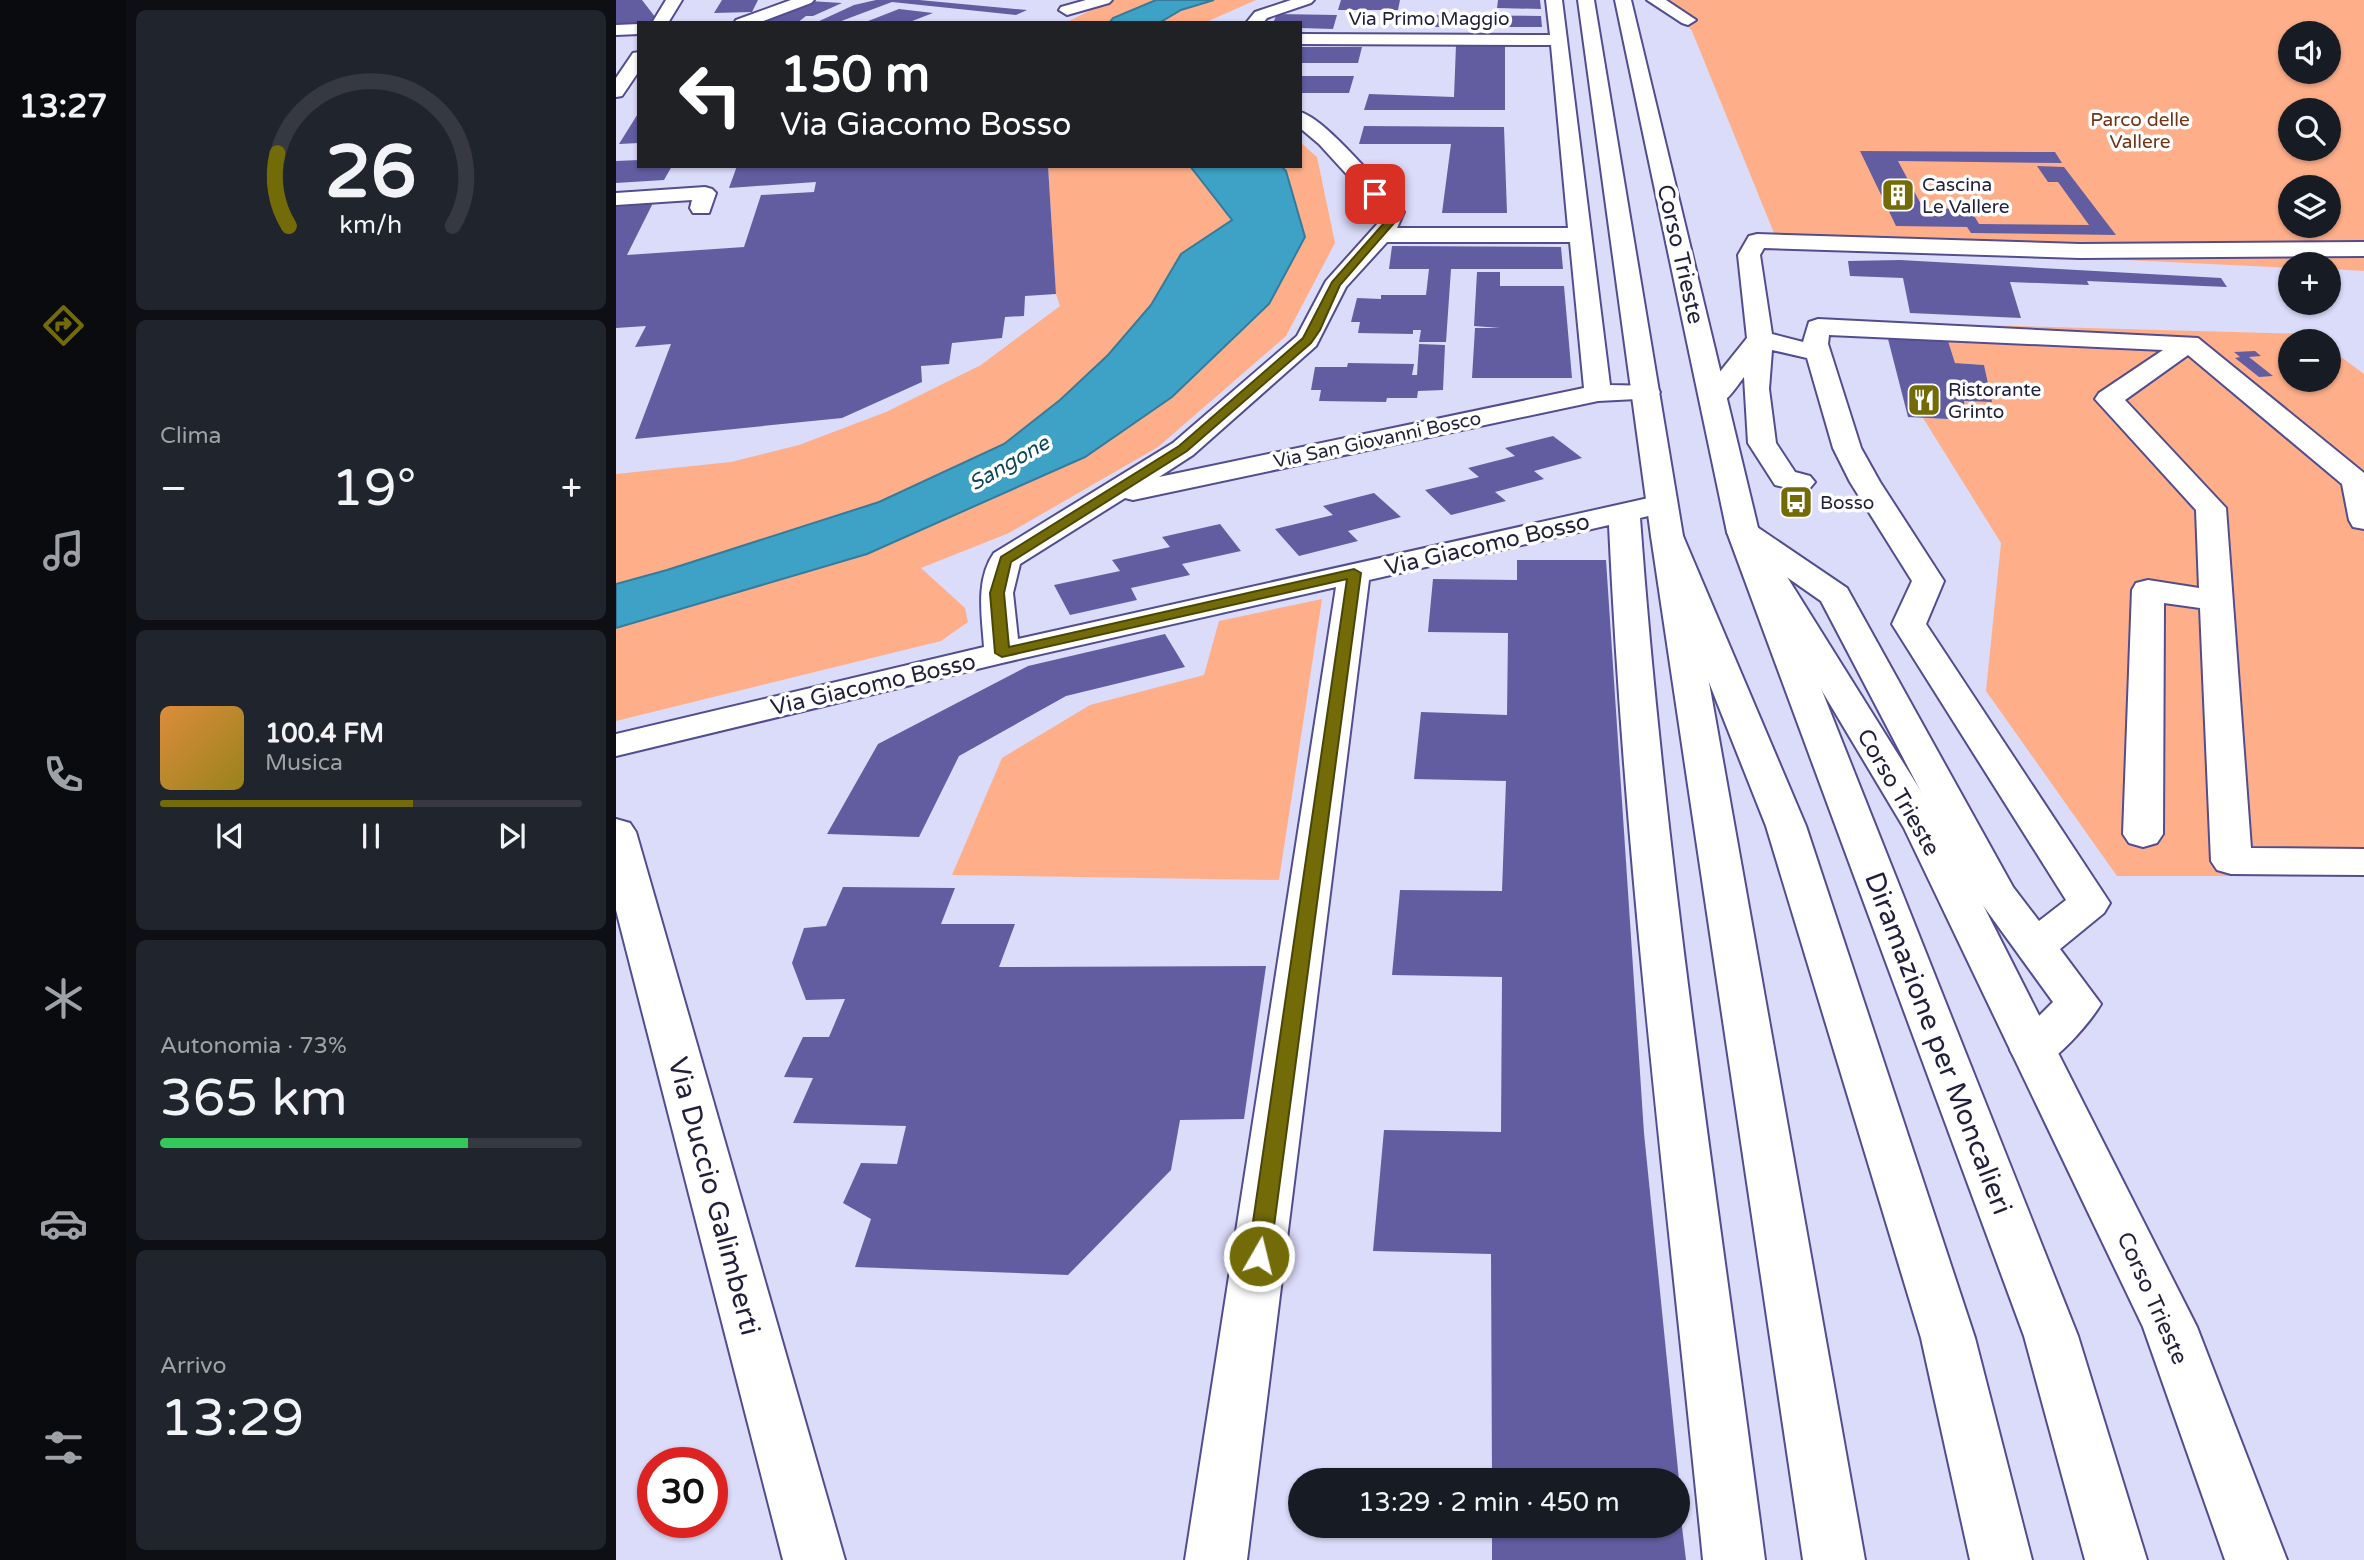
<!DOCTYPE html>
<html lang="it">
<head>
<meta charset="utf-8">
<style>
  :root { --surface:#171b24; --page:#20242c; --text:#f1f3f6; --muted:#9ea1a6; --line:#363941; --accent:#726b07 }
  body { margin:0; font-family:"Varela Round",sans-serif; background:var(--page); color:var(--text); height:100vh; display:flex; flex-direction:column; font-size:26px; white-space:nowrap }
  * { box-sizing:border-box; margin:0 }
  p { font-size:23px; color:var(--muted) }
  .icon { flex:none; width:38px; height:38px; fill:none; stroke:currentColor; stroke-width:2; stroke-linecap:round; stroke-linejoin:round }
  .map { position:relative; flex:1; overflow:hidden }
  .panel { display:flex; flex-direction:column; gap:10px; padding:10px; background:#0d0f14; width:490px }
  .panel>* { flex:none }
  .guide { position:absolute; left:21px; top:21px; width:665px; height:147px; border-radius:0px; box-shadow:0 2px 5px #0004; background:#202124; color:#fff; overflow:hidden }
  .fabs { position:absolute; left:1662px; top:21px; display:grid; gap:14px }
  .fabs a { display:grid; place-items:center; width:63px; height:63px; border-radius:50%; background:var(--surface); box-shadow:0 2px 5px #0004; font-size:35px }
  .speed { position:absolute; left:21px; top:1447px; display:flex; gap:14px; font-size:35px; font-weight:700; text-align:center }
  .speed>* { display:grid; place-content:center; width:91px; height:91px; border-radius:50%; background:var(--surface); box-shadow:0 2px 5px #0004; line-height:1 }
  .speed .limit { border:10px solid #d22; background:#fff; color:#111 }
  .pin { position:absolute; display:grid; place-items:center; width:60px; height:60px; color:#fff; margin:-30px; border-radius:14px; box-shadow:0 4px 10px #0006 }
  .me { position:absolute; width:77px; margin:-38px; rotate:8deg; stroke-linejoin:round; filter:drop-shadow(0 0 5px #0008) }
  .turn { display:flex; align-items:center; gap:24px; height:147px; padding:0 28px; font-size:32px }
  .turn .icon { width:91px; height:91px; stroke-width:2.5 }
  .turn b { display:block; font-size:49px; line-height:60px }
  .big { font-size:52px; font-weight:600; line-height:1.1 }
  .panel .card { flex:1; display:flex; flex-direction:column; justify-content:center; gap:10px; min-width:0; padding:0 24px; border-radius:10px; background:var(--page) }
  .panel .dial { align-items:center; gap:0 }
  .dial svg { height:182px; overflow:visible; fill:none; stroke:var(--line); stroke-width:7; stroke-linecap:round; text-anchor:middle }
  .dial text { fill:var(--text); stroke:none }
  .song { display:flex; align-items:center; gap:21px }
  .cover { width:84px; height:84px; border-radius:10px; background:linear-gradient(135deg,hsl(30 70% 55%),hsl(50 70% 35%)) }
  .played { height:7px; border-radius:4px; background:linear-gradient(90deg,var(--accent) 60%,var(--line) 60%) }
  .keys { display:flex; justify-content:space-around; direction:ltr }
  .heat { display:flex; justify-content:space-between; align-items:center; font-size:38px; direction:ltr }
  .charge { height:10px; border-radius:5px; background:linear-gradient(90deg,#34c759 73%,var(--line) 0) }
  .trip { position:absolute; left:672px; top:1468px; width:402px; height:70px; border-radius:35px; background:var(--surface); box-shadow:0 2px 5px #0004; font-weight:600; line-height:70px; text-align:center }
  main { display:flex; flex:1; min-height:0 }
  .tab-bar { display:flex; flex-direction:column; width:126px; justify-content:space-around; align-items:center; background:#090b0e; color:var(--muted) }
  .tab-bar .icon { width:49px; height:49px }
  .tab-bar .current { color:var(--accent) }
  .tab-bar b { font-size:32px; color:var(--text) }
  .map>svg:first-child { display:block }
  .green { fill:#feaf8a; fill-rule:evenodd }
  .water { fill:#3da2c5; stroke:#357b9c; stroke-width:2 }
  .building { fill:#625da1 }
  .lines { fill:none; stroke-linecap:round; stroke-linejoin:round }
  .minor-casing { stroke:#524d8f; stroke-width:4 }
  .major-casing { stroke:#524d8f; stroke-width:4 }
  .highway-casing { stroke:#524d8f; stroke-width:4 }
  .minor { fill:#fff; fill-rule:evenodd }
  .major { fill:#fff; fill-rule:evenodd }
  .highway { fill:#fff; fill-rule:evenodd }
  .route { fill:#726b07; stroke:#4a4605; stroke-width:2 }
  .labels { text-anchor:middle; stroke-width:7; stroke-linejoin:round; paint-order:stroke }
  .far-street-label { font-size:19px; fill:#211f3c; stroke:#fff }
  .far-park-label { font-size:19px; fill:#723515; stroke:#fff }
  .far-poi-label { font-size:19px; fill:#211f3c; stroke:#fff; text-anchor:start }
  .far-water-label { font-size:21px; font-style:italic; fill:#0c4659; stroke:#fff }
  .street-label { font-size:23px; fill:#211f3c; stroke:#fff }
  .near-street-label { font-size:28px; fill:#211f3c; stroke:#fff }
</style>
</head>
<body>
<main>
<nav class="tab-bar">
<b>13:27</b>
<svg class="icon current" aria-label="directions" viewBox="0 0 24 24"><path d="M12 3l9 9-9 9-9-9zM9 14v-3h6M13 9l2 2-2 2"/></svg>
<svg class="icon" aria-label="music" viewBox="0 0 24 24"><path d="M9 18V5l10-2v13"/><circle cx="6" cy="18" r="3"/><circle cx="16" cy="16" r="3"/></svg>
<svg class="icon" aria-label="phone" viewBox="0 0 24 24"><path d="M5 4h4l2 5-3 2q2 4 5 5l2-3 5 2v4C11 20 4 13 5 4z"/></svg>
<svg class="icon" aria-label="climate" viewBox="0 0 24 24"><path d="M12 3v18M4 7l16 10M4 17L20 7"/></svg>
<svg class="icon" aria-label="car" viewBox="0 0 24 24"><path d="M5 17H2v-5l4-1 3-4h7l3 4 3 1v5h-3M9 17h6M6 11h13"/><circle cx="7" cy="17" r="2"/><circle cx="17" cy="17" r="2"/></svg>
<svg class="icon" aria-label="filters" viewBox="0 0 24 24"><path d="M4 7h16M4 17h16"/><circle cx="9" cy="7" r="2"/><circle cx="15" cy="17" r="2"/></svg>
</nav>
<section class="panel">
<div class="card dial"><svg viewBox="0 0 100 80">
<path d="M14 69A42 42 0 1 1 86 69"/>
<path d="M14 69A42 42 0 0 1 9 37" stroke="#726b07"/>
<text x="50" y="56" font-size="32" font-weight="700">26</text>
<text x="50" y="72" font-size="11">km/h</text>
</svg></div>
<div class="card"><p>Clima</p>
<div class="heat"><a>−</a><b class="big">19°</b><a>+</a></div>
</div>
<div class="card">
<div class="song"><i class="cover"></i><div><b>100.4 FM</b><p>Musica</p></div></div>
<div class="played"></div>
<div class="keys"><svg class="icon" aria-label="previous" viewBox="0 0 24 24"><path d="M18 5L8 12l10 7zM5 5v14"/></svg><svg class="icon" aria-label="pause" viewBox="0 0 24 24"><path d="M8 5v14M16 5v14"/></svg><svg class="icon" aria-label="next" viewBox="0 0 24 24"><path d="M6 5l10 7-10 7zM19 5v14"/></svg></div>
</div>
<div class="card"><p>Autonomia · 73%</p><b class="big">365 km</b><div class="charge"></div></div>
<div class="card"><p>Arrivo</p><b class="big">13:29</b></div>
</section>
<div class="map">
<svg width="1748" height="1560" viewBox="0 0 1748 1560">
  <rect width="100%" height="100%" fill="#dbdbfa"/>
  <path class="green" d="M 495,0 L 540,0 L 497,18 L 493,23 L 449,23 Z
    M 598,0 L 640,0 L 588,23 L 543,23 L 565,10 Z
    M 1049,0 L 1748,0 L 1748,271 L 1713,269 L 1713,264 L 1675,264 L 1675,268 L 1162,243 L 1076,31 ZM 1675,33 L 1713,33 L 1713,72 L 1675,72 ZM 1675,110 L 1713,110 L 1713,149 L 1675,149 ZM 1675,187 L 1713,187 L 1713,226 L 1675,226 Z
    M 684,142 L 701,157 L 719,243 L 670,336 L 542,447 L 393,533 L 305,568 L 349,608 L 352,622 L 325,641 L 0,721 L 0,628 L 251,554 L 469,457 L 556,397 L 653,304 L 689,237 L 670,171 L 665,166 L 684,166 Z
    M 432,166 L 574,166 L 616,220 L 565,254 L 535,305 L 492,355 L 444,400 L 388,444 L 263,502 L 51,570 L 0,584 L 0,474 L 115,462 L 183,445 L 270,412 L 365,365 L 444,306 L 440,294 Z
    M 1326,324 L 1694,334 L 1704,341 L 1675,341 L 1675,380 L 1713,380 L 1713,348 L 1748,374 L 1748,876 L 1501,876 L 1370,691 L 1385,543 L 1307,418 L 1350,420 L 1348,401 L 1375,402 L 1368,365 L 1339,363 Z
    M 706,599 L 663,880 L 336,875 L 386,758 L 474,705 L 588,675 L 603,621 Z"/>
  <path class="water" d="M 540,0 L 598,0 L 565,10 L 543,23 L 493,23 L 497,18 Z
    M 574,166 L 665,166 L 670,171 L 689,237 L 653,304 L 556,397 L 469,457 L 251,554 L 0,628 L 0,584 L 51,570 L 263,502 L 388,444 L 444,400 L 492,355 L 535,305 L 565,254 L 616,220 Z"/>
  <path class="building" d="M 0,0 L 26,0 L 43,22 L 0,25 Z
    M 106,0 L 142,0 L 136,12 L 98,13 Z
    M 260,0 L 303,0 L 411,10 L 400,15 L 276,2 L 220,23 L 199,23 L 238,5 Z
    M 725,0 L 784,0 L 782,10 L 722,10 Z
    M 882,0 L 924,0 L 925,9 L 881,8 Z
    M 193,1 L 226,3 L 197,16 L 190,16 L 181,23 L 141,23 L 151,15 L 162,16 Z
    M 283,9 L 317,13 L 291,23 L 247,23 Z
    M 661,14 L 721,15 L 717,29 L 684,28 L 684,23 L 657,23 Z
    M 808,15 L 925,16 L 926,27 L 806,27 Z
    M 840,45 L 889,45 L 889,110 L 748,110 L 753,94 L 838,97 Z
    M 684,47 L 746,47 L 742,63 L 684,63 Z
    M 684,76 L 738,76 L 733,93 L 684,93 Z
    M 23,112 L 23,143 L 3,144 Z
    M 748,126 L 888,127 L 891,213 L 826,213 L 835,144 L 743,144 Z
    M 1244,151 L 1439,152 L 1446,163 L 1282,161 L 1307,208 L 1354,209 L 1363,224 L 1473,225 L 1442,182 L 1432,182 L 1421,166 L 1448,167 L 1500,235 L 1355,233 L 1351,227 L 1280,226 Z
    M 23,160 L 23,166 L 56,166 L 48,180 L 0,183 L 0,161 Z
    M 121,166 L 432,166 L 440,294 L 409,296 L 408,316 L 389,317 L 386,338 L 336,343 L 333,364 L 305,366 L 306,382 L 226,418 L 19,439 L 55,344 L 19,347 L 30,326 L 0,328 L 0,203 L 38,201 L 11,255 L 128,247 L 145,195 L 198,192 L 200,182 L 113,188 Z
    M 776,246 L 945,247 L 947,269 L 835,269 L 830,342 L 803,342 L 805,330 L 797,330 L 797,334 L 742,333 L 744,322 L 735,322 L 741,298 L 765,299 L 765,295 L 810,295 L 813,269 L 773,269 Z
    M 1284,260 L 1605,278 L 1611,287 L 1471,281 L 1473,285 L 1394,282 L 1405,318 L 1294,313 L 1287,278 L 1234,276 L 1232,261 Z
    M 861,272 L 884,272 L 884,286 L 948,286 L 956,378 L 856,378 L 859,328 L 884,328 L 858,326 Z
    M 1272,339 L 1332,341 L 1339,363 L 1368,365 L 1376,402 L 1348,401 L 1351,420 L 1292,417 Z
    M 803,344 L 829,345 L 827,390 L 802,391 L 801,398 L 771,398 L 770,402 L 703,401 L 705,390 L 695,390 L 699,367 L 731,367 L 732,363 L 798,364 L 796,375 L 801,375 Z
    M 1639,351 L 1645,356 L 1633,357 L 1657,376 L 1643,377 L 1619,358 L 1624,357 L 1618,352 Z
    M 937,436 L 966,458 L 918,471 L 928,479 L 879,492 L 890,501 L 835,515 L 809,490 L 863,477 L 852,468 L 899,456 L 889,448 Z
    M 758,493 L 785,517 L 732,531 L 742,541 L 683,556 L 659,529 L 717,515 L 707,506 Z
    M 604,524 L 625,551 L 566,564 L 574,575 L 515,588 L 521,600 L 454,615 L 438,585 L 504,571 L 496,560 L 554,547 L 546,537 Z
    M 901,560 L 990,560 L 1028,1133 L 1063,1480 L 876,1480 L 875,1254 L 757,1251 L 768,1130 L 885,1132 L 886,977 L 776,975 L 784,890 L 886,891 L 890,781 L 798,779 L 805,712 L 891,715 L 892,633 L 812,632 L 817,579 L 901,580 Z
    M 549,634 L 569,667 L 450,696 L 343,756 L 303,837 L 211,834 L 262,744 L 412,666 Z
    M 227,887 L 339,888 L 325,924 L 399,924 L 383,967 L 650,966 L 628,1119 L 564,1120 L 555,1170 L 452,1275 L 239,1267 L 255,1219 L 227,1203 L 245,1163 L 281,1164 L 290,1126 L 177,1123 L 197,1078 L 168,1077 L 187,1037 L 213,1037 L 229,999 L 190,1000 L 176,963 L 188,928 L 210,926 Z
    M 1062,1494 L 1070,1560 L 876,1560 L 876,1526 L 1062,1526 Z"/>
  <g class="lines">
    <defs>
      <path id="minor" d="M 50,0 L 66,0 L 52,23 L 36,23 Z
        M 175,0 L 198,0 L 195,3 L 142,23 L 118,23 L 120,20 Z
        M 470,0 L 496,0 L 493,3 L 451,15 L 443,10 L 445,7 Z
        M 675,0 L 698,0 L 695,3 L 651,18 L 647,23 L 630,23 L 639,12 Z
        M 930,0 L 946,0 L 994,385 L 1040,386 L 1044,392 L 1040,398 L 982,401 L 517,500 L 509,498 L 404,564 L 397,593 L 402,639 L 1046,495 L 1057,498 L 1061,504 L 1057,510 L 1024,518 C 1049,867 1104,1213 1149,1560 L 1087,1560 C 1053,1215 1009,872 993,525 L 753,580 L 631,1560 L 569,1560 L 720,587 L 386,663 L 0,756 L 0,734 L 368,647 C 366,616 359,580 378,553 L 557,443 L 681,336 L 710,281 L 763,222 L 766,213 L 703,144 L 684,128 L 684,112 C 710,119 764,186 785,207 L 788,212 L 781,228 L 952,228 L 935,45 L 684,44 L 684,34 L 934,35 ZM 771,242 L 954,242 L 968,388 L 543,477 L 577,455 L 700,346 L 730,287 Z
        M 1031,0 L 1050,0 L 1080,20 L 1072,25 L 1066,23 Z
        M 23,24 L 23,34 L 0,35 L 0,25 Z
        M 23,52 L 23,71 L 6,96 L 0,97 L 0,78 L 17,53 Z
        M 89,187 L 96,189 L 100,193 L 93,213 L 77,213 L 74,208 L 76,200 L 0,205 L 0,193 Z
        M 1141,234 L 1464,244 L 1748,242 L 1748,256 L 1464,258 L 1148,248 L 1144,255 L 1156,334 L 1187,342 L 1193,322 L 1202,319 L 1582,338 L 1748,473 L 1748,529 L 1737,527 L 1733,520 L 1726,484 L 1572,355 L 1509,400 L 1610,508 L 1635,848 L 1748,849 L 1748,875 L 1615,874 L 1601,870 L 1595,861 L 1584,608 L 1548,603 L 1547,834 L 1541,843 L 1527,847 L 1513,843 L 1507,834 L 1516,590 L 1520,583 L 1532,580 L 1583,588 L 1580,510 L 1479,399 L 1483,393 L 1547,350 L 1213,335 L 1212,344 L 1245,448 L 1264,482 L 1328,581 L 1310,624 L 1494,903 L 1488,913 L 1444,949 L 1485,1004 C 1475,1021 1437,1067 1417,1067 C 1412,1067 1405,1063 1401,1062 L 1394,1050 L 1401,1038 L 1437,1002 L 1358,893 L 1205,601 L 1116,539 L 1111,532 L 1116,525 L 1127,523 L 1138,525 L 1231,588 L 1397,887 L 1423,921 L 1450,900 L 1276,624 L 1296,581 L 1234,482 L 1217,448 L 1191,358 L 1156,350 L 1153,389 L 1160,443 L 1179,472 L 1194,476 L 1199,482 L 1194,488 L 1184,491 L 1159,485 L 1132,443 L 1128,377 C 1116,392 1109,409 1087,404 L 1083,398 L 1131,338 L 1122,255 L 1133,236 Z
        M 0,819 L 14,823 L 20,832 L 229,1560 L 167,1560 L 0,910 Z"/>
      <path id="major" d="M 962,0 L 978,0 L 1067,536 L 1249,1560 L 1187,1560 L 1035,536 Z
        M 999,0 L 1015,0 L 1143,532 L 1328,828 L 1581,1327 L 1671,1560 L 1609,1560 L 1527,1327 L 1288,828 L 1111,532 Z"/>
      <path id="highway" d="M 1127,523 L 1138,525 L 1143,532 L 1462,1336 L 1531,1560 L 1469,1560 L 1408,1336 L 1111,532 L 1116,525 Z
        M 1051,527 L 1062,529 L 1067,536 L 1190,826 L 1359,1338 L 1416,1560 L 1354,1560 L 1305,1338 L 1150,826 L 1035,536 L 1040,529 Z"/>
    </defs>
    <use href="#minor" class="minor-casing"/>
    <use href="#major" class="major-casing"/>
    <use href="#highway" class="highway-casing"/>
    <use href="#minor" class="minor"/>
    <use href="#major" class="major"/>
    <use href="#highway" class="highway"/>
  </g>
  <path class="route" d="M 756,192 L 762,192 L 781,210 L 778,223 L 724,285 L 704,330 L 695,343 L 571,451 L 395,562 L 388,593 L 393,647 L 738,569 L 745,573 L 654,1256 L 651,1262 L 643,1265 L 635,1262 L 632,1256 L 731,579 L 386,657 L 379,653 L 374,593 L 385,557 L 563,446 L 687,338 L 716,282 L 769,222 L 773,213 L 756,196 Z"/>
  <defs>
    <symbol id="building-square" viewBox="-11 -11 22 22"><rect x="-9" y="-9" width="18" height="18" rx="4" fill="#726b07" stroke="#fff"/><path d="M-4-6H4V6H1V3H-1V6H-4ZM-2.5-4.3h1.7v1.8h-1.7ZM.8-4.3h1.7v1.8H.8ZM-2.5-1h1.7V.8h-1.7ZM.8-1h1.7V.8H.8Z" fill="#fff"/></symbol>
    <symbol id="restaurant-square" viewBox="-11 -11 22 22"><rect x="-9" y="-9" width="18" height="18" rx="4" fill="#726b07" stroke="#fff"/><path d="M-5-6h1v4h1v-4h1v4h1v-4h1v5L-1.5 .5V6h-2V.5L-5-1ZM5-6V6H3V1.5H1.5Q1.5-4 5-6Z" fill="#fff"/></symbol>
    <symbol id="bus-square" viewBox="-11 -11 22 22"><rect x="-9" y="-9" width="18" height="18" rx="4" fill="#726b07" stroke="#fff"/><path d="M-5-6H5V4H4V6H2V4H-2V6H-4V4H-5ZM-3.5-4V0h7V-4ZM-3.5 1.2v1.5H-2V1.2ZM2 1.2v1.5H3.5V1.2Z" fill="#fff"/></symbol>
  </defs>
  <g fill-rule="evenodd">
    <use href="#building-square" x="1263" y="176" width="38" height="38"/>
    <use href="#restaurant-square" x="1289" y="381" width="38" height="38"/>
    <use href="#bus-square" x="1161" y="483" width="38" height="38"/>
  </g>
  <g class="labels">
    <g class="far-street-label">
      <text x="813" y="25">Via Primo Maggio</text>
      <text transform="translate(761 439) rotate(-12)" y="7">Via San Giovanni Bosco</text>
    </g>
    <g class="far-park-label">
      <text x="1524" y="126">Parco delle<tspan x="1524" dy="22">Vallere</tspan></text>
    </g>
    <g class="far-poi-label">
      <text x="1306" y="191">Cascina<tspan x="1306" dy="22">Le Vallere</tspan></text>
      <text x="1332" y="396">Ristorante<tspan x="1332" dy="22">Grinto</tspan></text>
      <text x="1204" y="509">Bosso</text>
    </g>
    <g class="far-water-label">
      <text transform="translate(393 463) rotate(-30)" y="7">Sangone</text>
    </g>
    <g class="street-label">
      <text transform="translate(1065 254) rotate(77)" y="8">Corso Trieste</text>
      <text transform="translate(871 544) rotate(-13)" y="8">Via Giacomo Bosso</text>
      <text transform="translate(257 684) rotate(-13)" y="8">Via Giacomo Bosso</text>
      <text transform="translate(1283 792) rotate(60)" y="8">Corso Trieste</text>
      <text transform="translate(1537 1298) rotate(66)" y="8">Corso Trieste</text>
    </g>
    <g class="near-street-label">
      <text transform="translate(1323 1043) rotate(69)" y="10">Diramazione per Moncalieri</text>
      <text transform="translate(99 1196) rotate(75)" y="10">Via Duccio Galimberti</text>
    </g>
  </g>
</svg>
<div class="fabs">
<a><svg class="icon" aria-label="sound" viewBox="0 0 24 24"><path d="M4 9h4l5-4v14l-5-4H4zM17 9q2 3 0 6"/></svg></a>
<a><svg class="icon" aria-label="search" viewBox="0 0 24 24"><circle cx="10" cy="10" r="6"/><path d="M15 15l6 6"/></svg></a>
<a><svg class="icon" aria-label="layers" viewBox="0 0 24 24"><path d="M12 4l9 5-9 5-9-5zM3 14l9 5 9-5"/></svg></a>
<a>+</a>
<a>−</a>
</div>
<div class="speed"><div class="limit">30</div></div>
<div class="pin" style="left:759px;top:194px;background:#d93025"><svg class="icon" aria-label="arrive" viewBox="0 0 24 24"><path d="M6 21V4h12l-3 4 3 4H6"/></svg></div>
<svg class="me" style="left:643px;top:1256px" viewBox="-20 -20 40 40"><circle r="17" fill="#726b07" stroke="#fff" stroke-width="3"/><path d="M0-11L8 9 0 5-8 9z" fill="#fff"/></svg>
<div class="trip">13:29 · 2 min · 450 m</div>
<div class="guide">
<div class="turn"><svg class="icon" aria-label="left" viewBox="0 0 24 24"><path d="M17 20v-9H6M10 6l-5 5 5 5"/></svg><div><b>150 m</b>Via Giacomo Bosso</div></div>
</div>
</div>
</main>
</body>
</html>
